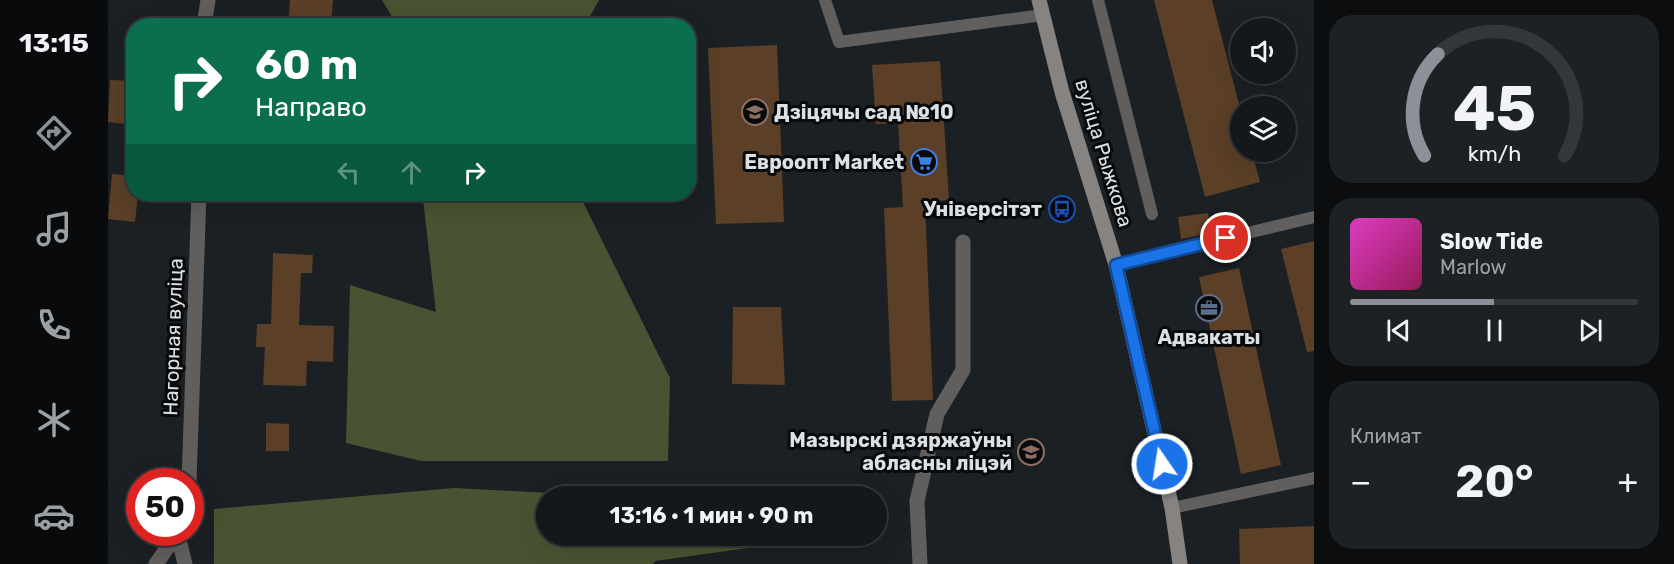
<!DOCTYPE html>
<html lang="ru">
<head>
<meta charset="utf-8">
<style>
  :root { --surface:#14181b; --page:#1d2124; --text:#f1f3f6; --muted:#9da0a3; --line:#33373a; --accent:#8c9099 }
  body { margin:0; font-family:Rubik,sans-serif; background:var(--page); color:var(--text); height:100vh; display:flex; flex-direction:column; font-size:22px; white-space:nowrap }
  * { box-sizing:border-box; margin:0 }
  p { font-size:20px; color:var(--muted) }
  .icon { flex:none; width:33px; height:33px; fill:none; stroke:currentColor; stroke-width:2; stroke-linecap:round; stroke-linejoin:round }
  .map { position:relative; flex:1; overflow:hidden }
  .sheet { display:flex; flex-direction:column; gap:15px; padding:15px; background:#0b0d0f; width:360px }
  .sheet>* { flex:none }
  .guide { position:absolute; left:18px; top:18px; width:570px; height:183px; border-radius:24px; box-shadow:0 6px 24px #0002,0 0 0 2px var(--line); background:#0b6e4f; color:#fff; overflow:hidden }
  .tools { position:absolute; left:1122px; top:18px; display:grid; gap:12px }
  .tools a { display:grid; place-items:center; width:66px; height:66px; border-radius:50%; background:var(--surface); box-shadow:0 6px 24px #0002,0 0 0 2px var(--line); font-size:30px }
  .speed { position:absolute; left:18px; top:468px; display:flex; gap:12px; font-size:30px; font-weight:700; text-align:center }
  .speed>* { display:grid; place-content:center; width:78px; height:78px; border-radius:50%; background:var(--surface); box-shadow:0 6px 24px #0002,0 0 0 2px var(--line); line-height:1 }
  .speed .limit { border:9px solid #d22; background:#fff; color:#111 }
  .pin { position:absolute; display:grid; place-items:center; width:51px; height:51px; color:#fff; margin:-26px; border:3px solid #fff; border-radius:50%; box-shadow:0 2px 6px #0007 }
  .me { position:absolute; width:66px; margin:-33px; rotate:347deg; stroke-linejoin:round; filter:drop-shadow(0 0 4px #0008) }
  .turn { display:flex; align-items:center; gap:21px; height:126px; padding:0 30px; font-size:27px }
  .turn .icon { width:78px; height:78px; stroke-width:2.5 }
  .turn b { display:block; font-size:42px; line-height:51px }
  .lanes { display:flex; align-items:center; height:57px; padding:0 30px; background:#0003; justify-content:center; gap:30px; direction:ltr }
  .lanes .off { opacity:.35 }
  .big { font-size:45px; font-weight:700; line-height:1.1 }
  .sheet .widget { flex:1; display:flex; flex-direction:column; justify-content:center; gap:9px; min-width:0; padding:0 21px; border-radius:24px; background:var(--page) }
  .sheet .dial { align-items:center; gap:0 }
  .dial svg { height:156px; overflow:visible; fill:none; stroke:var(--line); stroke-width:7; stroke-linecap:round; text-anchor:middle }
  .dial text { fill:var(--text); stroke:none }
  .song { display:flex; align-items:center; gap:18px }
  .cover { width:72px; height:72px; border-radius:9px; background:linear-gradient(135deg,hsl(310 70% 55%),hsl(330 70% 35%)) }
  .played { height:6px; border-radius:3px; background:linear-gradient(90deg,var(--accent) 50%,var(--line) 50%) }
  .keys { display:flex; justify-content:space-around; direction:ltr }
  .heat { display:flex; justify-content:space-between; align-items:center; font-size:33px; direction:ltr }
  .trip { position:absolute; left:428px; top:486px; width:351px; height:60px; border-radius:30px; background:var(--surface); box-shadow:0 6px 24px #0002,0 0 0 2px var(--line); font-weight:700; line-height:60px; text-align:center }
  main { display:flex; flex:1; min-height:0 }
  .tab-bar { display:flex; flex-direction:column; width:108px; justify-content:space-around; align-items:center; background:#080a0b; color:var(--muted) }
  .tab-bar .icon { width:42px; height:42px }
  .tab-bar .active { color:var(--accent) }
  .tab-bar b { font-size:27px; color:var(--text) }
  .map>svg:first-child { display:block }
  .forest { fill:#4a5331 }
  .building { fill:#5b3f27 }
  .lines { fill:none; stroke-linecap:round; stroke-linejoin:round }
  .lane { stroke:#615f5d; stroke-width:12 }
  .street { stroke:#615f5d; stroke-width:15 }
  .secondary { stroke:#878380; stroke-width:15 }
  .route-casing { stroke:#114b97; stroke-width:15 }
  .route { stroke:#1a73e8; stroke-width:10 }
  .labels { text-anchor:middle; stroke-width:6; stroke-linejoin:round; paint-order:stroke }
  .poi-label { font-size:20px; font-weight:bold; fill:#dde0e3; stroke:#07090b; text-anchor:end }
  .street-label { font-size:20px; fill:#dde0e3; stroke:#07090b }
</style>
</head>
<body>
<main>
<nav class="tab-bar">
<b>13:15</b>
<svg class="icon active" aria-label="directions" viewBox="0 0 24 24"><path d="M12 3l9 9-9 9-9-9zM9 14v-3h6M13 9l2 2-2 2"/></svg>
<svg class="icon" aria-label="music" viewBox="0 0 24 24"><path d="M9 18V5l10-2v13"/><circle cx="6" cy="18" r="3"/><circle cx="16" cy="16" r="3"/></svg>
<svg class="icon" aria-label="phone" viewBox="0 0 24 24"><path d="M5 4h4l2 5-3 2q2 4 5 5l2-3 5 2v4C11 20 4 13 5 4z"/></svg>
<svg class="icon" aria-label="climate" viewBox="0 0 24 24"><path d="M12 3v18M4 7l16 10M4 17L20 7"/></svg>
<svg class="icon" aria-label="car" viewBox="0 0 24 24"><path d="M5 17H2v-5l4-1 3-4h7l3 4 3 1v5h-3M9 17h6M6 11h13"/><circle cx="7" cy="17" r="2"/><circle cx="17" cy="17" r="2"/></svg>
</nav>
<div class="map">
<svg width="1206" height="564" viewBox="0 0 1206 564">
  <rect width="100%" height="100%" fill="#1b2024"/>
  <path class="forest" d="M 274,0 L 491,0 L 481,18 L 482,26 L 289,25 Z
    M 305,194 L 471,194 L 562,378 L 560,461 L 313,461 L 238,443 L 242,285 L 328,312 L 315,199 Z
    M 346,488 L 500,496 L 438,496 L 438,536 L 725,536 L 547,561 L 545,564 L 106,564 L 106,509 Z"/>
  <path class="building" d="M 182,0 L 225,0 L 223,26 L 180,26 Z
    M 1046,0 L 1104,0 L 1132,108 L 1132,152 L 1144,152 L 1152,182 L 1097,197 Z
    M 669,45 L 676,222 L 608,224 L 600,48 Z
    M 832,61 L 841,200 L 817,202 L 825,400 L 784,401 L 776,208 L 795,207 L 790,123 L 768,124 L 764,65 Z
    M 2,80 L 26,81 L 26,125 L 0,122 Z
    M 4,174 L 26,176 L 26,194 L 30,194 L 27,222 L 0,219 Z
    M 1100,213 L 1103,233 L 1073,239 L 1070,217 Z
    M 1206,241 L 1206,351 L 1199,352 L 1173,249 Z
    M 165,253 L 205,255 L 204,273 L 193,273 L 191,325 L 226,326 L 225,362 L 199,361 L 198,386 L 155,385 L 157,347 L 148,347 L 149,324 L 163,324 Z
    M 1131,268 L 1173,465 L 1133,474 L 1091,277 Z
    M 625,307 L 673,307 L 677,385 L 624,384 Z
    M 158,423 L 181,424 L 181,451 L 158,451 Z
    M 1206,526 L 1206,564 L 1132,564 L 1131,529 Z"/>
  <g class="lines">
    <path class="lane" d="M 717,0 L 731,42 L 935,15
      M 990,0 L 1044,214
      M 1008,265 L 1206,217
      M 1064,508 L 1206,478"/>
    <path class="street" d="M 96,26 L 100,0
      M 81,482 L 91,194
      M 69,532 L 77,564
      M 48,564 L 68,535
      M 812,564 L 809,501 L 829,414 L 855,370 L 855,242"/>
    <path class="secondary" d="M 931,0 L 954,92 L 1008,265 L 1064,508 L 1072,564"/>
  </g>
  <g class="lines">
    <defs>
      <path id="route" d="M 1054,464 L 1008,265 L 1118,238"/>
    </defs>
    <use href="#route" class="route-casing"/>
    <use href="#route" class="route"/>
  </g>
  <defs>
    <symbol id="school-ring" viewBox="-11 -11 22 22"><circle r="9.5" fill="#07090b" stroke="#8d6e63" stroke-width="1.5"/><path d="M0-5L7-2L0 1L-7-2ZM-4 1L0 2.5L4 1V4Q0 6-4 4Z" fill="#8d6e63"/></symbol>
    <symbol id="supermarket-ring" viewBox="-11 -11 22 22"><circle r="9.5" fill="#07090b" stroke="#3f7fe0" stroke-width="1.5"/><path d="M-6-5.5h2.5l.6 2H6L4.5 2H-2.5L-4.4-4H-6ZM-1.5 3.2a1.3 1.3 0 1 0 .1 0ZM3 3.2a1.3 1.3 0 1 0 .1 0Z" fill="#3f7fe0"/></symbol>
    <symbol id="bus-ring" viewBox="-11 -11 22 22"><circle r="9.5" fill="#07090b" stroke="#1a4fb4" stroke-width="1.5"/><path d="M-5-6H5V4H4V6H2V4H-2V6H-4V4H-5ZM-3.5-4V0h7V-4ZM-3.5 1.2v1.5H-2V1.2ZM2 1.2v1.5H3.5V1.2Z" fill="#1a4fb4"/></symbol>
    <symbol id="office-ring" viewBox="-11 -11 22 22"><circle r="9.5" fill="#07090b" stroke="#5c6f8a" stroke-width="1.5"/><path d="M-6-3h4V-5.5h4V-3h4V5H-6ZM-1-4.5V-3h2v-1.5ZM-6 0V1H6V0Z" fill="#5c6f8a"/></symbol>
  </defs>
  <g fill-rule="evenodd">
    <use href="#school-ring" x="632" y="97" width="30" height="30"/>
    <use href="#supermarket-ring" x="801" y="147" width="30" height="30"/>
    <use href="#bus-ring" x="939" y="194" width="30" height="30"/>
    <use href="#office-ring" x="1086" y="293" width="30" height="30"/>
    <use href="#school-ring" x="908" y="437" width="30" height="30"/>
  </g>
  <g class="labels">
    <g class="poi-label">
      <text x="666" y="119" text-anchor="start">Дзіцячы сад №10</text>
      <text x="796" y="169">Евроопт Market</text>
      <text x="934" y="216">Універсітэт</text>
      <text x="1101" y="344" text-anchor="middle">Адвакаты</text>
      <text x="904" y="447">Мазырскі дзяржаўны<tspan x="904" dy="23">абласны ліцэй</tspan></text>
    </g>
    <g class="street-label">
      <text transform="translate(996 153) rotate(73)" y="7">вуліца Рыжкова</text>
      <text transform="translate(65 337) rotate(-88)" y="7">Нагорная вуліца</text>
    </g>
  </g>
</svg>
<div class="tools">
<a><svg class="icon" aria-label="sound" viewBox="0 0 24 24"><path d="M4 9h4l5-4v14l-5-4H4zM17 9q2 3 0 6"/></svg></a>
<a><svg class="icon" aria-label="layers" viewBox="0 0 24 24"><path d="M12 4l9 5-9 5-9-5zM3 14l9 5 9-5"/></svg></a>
</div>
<div class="speed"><div class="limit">50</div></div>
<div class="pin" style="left:1118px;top:238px;background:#d93025"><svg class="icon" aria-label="arrive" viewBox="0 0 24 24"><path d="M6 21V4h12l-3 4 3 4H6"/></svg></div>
<svg class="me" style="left:1054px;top:464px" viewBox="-20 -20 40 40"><circle r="17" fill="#1a73e8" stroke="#fff" stroke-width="3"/><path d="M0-11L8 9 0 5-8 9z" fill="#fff"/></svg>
<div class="trip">13:16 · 1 мин · 90 m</div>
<div class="guide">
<div class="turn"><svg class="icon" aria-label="right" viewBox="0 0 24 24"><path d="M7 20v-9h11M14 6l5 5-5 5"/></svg><div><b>60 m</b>Направо</div></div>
<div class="lanes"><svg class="icon off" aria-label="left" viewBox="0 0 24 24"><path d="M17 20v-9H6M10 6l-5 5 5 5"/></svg><svg class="icon off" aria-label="ahead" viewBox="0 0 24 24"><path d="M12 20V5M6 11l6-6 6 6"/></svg><svg class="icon" aria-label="right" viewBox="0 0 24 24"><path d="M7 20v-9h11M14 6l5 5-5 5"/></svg></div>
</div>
</div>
<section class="sheet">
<div class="widget dial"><svg viewBox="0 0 100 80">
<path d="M14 69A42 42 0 1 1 86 69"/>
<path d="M14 69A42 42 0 0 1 21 17" stroke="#8c9099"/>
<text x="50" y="56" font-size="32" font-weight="700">45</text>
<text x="50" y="72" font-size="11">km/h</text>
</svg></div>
<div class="widget">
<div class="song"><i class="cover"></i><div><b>Slow Tide</b><p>Marlow</p></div></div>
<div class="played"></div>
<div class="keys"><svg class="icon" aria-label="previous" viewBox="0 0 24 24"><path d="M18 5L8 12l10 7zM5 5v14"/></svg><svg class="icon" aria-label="pause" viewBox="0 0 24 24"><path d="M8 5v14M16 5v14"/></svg><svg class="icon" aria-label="next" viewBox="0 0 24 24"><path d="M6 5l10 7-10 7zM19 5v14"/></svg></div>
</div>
<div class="widget"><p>Климат</p>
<div class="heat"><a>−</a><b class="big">20°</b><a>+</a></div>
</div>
</section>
</main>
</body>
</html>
